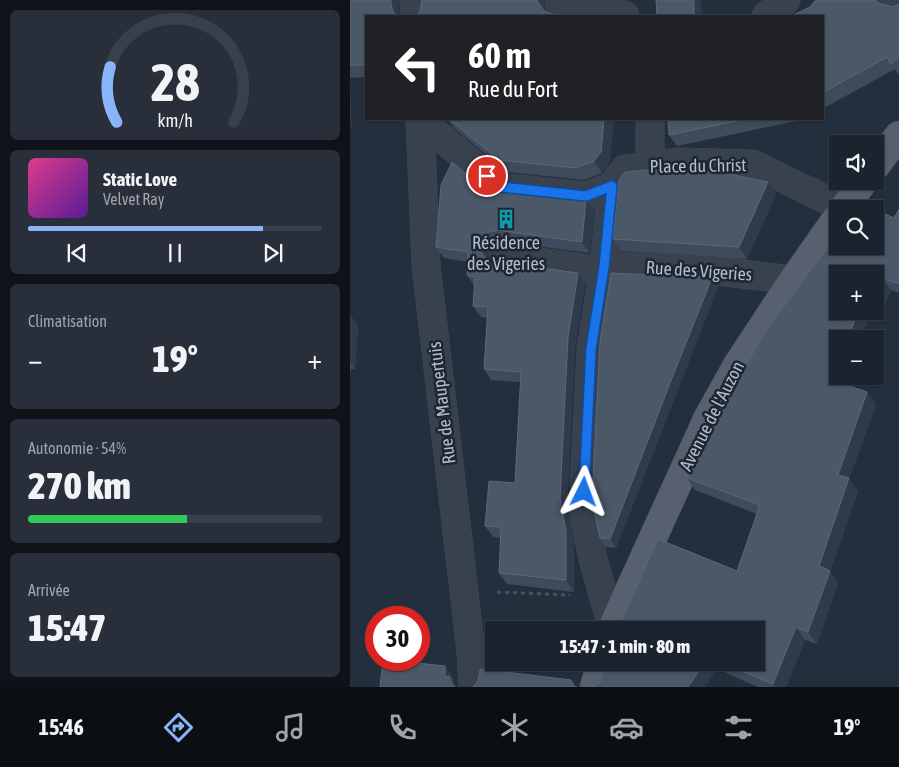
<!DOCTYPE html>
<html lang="fr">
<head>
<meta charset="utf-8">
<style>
  :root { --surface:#1b232e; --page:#282f3a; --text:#f1f3f6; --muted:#a0a4aa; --line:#39404a; --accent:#8ab4f8 }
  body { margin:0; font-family:"Asap Condensed",sans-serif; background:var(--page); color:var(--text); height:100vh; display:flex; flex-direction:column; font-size:19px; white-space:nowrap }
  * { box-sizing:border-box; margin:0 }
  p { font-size:16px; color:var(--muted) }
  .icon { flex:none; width:28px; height:28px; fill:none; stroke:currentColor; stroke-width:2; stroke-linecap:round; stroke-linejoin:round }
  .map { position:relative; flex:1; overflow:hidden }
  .details { display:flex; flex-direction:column; gap:10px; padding:10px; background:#0f1319; width:350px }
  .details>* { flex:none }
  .guide { position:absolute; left:15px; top:15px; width:459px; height:105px; border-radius:0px; box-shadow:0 1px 4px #0004,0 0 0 1px var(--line); background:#202124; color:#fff; overflow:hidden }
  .fabs { position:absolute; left:479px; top:135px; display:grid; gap:10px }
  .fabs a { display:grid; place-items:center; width:55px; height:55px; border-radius:0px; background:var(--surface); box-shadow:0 1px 4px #0004,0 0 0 1px var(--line); font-size:25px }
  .speed { position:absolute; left:15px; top:606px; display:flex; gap:10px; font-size:25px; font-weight:700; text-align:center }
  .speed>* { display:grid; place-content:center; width:65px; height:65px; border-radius:50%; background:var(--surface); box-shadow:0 1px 4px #0004,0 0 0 1px var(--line); line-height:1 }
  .speed .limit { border:8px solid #d22; background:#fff; color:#111 }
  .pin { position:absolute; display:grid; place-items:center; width:42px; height:42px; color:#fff; margin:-21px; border:2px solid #fff; border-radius:50%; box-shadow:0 1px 5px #0007 }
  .me { position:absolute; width:55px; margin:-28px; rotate:3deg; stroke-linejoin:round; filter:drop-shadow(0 0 4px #0008) }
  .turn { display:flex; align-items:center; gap:18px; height:105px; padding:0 20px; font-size:22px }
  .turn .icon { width:65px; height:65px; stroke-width:2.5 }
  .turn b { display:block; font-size:35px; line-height:42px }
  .big { font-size:38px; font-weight:800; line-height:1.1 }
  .details .card { flex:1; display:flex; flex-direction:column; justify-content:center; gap:8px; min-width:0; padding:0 18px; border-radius:8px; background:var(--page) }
  .details .dial { align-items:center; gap:0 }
  .dial svg { height:130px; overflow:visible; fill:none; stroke:var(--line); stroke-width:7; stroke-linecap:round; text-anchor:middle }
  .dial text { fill:var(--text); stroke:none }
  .song { display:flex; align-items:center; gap:15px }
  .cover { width:60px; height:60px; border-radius:8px; background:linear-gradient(135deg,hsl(330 70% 55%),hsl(270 70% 35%)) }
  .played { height:5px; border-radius:2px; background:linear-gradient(90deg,var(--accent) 80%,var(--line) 80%) }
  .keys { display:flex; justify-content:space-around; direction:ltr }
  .heat { display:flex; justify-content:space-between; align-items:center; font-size:28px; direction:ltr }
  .charge { height:8px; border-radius:4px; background:linear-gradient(90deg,#34c759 54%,var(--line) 0) }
  .trip { position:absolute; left:135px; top:621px; width:280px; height:50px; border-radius:0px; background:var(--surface); box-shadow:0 1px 4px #0004,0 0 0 1px var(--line); font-weight:800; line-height:50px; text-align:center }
  .tab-bar { display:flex; height:80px; justify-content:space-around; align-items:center; background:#0b0e12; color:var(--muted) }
  .tab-bar .icon { width:35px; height:35px }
  .tab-bar .on { color:var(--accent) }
  .tab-bar b { font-size:22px; color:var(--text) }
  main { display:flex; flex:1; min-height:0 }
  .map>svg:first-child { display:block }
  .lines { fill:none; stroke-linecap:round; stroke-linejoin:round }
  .minor-casing { stroke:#414a57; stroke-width:29 }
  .major-casing { stroke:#414a57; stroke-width:29 }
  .path { stroke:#3f5557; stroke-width:3; stroke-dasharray:4 4; stroke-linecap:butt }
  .minor { stroke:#38414e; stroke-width:28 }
  .major { stroke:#56606e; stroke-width:28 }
  .wall { fill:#3f4b5c; fill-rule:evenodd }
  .shaded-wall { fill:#2f3b4b }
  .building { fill:#4b5868; stroke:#5c6777 }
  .route-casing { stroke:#114b97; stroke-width:12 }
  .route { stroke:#1a73e8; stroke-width:9 }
  .labels { text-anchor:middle; stroke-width:5; stroke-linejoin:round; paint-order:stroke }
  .street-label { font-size:18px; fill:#b4bcc9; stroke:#1d2633 }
  .poi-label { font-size:18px; fill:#b4bcc9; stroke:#1d2633 }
</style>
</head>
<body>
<main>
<section class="details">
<div class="card dial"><svg viewBox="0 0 100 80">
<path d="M14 69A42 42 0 1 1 86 69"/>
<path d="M14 69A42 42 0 0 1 10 35" stroke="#8ab4f8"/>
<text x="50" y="56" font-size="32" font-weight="700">28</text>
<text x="50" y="72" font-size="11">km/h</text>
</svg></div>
<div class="card">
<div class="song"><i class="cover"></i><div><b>Static Love</b><p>Velvet Ray</p></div></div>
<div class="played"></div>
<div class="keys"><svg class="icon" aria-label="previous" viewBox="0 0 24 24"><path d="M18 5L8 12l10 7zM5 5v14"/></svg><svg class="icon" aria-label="pause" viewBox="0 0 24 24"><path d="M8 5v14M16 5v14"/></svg><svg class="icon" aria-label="next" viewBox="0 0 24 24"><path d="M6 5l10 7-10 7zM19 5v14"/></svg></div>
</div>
<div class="card"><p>Climatisation</p>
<div class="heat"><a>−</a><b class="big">19°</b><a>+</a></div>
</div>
<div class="card"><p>Autonomie · 54%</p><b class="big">270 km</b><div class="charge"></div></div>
<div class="card"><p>Arrivée</p><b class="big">15:47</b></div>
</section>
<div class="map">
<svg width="549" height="687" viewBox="0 0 549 687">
  <rect width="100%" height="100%" fill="#242f3e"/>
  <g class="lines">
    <defs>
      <path id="minor" d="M 64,0 L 65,16
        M 209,0 L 211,10 L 273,15 L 275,16
        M 542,0 L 549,3
        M 416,16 L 436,0
        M 70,119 L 76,265 L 121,652 L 123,687
        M 70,120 L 151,187 L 236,196 L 262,186 L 275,169 L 329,162 L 403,164 L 493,208
        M 300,165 L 300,119
        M 262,186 L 254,267 L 241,349 L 233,510 L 243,559 L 262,626
        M 153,257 L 241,269 L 268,266 L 376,272 L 443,280"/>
      <path id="major" d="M 525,167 L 549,135
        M 493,209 L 514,181
        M 261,630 L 358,417 L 387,365 L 443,280 L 488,216
        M 244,687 L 251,662"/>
    </defs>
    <use href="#minor" class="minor-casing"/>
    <use href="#major" class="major-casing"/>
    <path class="path" d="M 147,592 L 220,595"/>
    <use href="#minor" class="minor"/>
    <use href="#major" class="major"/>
  </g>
  <path class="wall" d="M 0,0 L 49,0 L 49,16 L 16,16 L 16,77 L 0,78 Z
    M 466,0 L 527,0 L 527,2 L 528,3 L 543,7 L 549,4 L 549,75 L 545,69 L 472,109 L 472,16 L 460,7 Z
    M 97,119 L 264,119 L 259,164 L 252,173 L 234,180 L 157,172 L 103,127 Z
    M 318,119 L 454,119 L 451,120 L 327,146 L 319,135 Z
    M 133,188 L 141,191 L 227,200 L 236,199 L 244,210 L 240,253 L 155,242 L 147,243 L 141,247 L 138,255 L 138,259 L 143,261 L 228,273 L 235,284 L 225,348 L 217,509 L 224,542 L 224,592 L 157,584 L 149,573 L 151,538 L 143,537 L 135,526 L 165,483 L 171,382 L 141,380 L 134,369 L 137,318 L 131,317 L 123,306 L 124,286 L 117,275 L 118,262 L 94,258 L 86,247 Z
    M 426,194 L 397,259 L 271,251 L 263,239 Z
    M 549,209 L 549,293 L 541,290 L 528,322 L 518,320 L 488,376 L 497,376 L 494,384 L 517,392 L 526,405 L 499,479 L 508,491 L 480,572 L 488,583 L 467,644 L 455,640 L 436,687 L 408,687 L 367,669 L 250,683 L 255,662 L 406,662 L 387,571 L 407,514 L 345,490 L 337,478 L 544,218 ZM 525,274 L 525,311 L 488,311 Z
    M 368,287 L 327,392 L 266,548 L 256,547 L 250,538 Z
    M 0,315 L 8,326 L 5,369 L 1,369 L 0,374 Z"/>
  <path class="shaded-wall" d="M 41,0 L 49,0 L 49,16 L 46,16 L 43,12 L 41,5 Z
    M 187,0 L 194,0 L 196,13 L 197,16 Z
    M 344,0 L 351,0 L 352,16 L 344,16 Z
    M 0,78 L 2,128 L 0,125 Z
    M 254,119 L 264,119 L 259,164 L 252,173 L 244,161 Z
    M 418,182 L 426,194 L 397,259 L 389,247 Z
    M 236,199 L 244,210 L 240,253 L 232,242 Z
    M 133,236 L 141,247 L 138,255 L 139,263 L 131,252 L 130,244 Z
    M 228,273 L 235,284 L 225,348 L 217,509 L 224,542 L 224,592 L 216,580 L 210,498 L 218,337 Z
    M 362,278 L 368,287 L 327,392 L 266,548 L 260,539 L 320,383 Z
    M 532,278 L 541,290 L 528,322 L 520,311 L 525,311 L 525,296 Z
    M 508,311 L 513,311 L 518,320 L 511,339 L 498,339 Z
    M 0,315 L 8,326 L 5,369 L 0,362 Z
    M 488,366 L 488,376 L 497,376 L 491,392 L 482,380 Z
    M 517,392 L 526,405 L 499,479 L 508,491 L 480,572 L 488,583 L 467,644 L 458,632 L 469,566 L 488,475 Z
    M 446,627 L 455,640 L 436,687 L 425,687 L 423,684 Z
    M 355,662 L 362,662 L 367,669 L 355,687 L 338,687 Z
    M 95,666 L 104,679 L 104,683 L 107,687 L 104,687 L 95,677 Z"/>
  <path class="building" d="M 0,0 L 41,0 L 41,5 L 43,12 L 48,16 L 16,16 L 16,65 L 0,65 Z
    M 72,0 L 187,0 L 193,10 L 201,14 L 234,16 L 66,16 L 70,11 Z
    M 306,0 L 344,0 L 344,16 L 307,16 Z
    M 466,0 L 524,0 L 528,3 L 543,7 L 549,4 L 549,57 L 541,64 L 537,57 L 472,93 L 472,16 L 441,16 L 460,7 Z
    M 99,119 L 254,119 L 251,152 L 244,161 L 225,168 L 149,160 Z
    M 318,119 L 396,119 L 319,135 Z
    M 102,162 L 133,188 L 141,191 L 227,200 L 236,199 L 232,242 L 147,230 L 139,232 L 133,236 L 130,244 L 131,252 L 136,259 L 143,261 L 228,273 L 218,337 L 210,498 L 216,531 L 216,580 L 149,573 L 151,527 L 135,526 L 139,481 L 165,483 L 171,372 L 134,369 L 138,307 L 123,306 L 125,277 L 117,275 L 118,252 L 86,247 L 91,185 Z
    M 340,166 L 418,182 L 389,247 L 263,239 L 269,180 L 275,172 Z
    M 511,202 L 525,209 L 505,209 Z
    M 525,209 L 544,218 L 549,209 L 549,284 L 532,278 L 525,296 L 525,274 L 488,274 L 488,311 L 508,311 L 498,339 L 488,339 L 488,366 L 482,380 L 517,392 L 488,475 L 499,478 L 469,566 L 480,571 L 458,632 L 446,627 L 423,684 L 371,662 L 406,662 L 406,630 L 267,630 L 308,539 L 387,571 L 410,505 L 337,478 L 373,402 L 420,325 L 488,233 L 488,246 L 525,246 Z
    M 261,273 L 362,278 L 320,383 L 260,539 L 250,538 L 242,500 L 250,342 Z
    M 33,660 L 40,660 L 95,666 L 95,677 L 99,676 L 102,684 L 105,687 L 30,687 Z
    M 255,662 L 355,662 L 338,687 L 243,687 L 248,683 L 250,683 Z
    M 131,669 L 221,680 L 224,686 L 227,687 L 123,687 L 128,682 L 130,670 Z"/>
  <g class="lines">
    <defs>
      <path id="route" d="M 137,176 L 151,187 L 236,196 L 262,186 L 254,267 L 241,349 L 234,492"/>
    </defs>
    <use href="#route" class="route-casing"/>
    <use href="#route" class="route"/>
  </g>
  <defs>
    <symbol id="building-bare" viewBox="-9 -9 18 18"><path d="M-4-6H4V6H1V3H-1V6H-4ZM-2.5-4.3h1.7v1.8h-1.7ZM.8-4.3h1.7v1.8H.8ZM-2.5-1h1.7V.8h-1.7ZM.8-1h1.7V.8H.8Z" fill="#0f9aa8" stroke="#1d2633" stroke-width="2.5" paint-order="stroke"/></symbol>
  </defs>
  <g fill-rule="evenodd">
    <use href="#building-bare" x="142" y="205" width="28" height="28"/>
  </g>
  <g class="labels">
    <g class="street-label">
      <text transform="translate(348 166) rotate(-1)" y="6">Place du Christ</text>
      <text transform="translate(349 271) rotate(4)" y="6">Rue des Vigeries</text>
      <text transform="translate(92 403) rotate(-97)" y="6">Rue de Maupertuis</text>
      <text transform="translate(362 416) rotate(-63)" y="6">Avenue de l'Auzon</text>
    </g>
    <g class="poi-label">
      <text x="156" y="249">Résidence<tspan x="156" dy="21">des Vigeries</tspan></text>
    </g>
  </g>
</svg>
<div class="fabs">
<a><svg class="icon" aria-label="sound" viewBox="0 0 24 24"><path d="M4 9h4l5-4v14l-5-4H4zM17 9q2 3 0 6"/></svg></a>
<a><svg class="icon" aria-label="search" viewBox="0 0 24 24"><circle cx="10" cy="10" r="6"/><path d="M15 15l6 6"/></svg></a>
<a>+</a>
<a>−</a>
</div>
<div class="speed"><div class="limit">30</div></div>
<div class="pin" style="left:137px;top:176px;background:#d93025"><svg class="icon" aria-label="arrive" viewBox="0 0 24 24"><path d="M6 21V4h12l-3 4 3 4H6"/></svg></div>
<svg class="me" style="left:234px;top:492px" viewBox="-20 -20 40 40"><path d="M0-17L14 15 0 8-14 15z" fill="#1a73e8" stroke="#fff" stroke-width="4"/></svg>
<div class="trip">15:47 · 1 min · 80 m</div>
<div class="guide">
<div class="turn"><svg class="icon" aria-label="left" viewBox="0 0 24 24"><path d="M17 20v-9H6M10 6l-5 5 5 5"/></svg><div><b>60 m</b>Rue du Fort</div></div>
</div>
</div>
</main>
<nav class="tab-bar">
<b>15:46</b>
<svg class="icon on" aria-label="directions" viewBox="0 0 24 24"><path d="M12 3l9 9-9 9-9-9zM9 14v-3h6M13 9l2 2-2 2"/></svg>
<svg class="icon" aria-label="music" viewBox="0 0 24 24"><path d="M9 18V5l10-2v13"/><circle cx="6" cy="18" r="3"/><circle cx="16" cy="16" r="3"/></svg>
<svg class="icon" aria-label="phone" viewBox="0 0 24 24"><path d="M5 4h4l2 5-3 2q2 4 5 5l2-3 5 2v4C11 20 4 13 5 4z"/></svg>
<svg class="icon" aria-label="climate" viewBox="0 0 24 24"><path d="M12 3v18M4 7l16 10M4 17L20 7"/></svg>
<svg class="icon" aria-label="car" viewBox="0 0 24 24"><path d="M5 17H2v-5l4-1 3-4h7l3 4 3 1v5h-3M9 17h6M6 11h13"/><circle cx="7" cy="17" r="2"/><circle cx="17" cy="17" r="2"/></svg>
<svg class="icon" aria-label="filters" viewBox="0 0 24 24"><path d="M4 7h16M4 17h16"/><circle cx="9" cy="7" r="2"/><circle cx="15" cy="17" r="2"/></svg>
<b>19°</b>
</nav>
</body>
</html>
